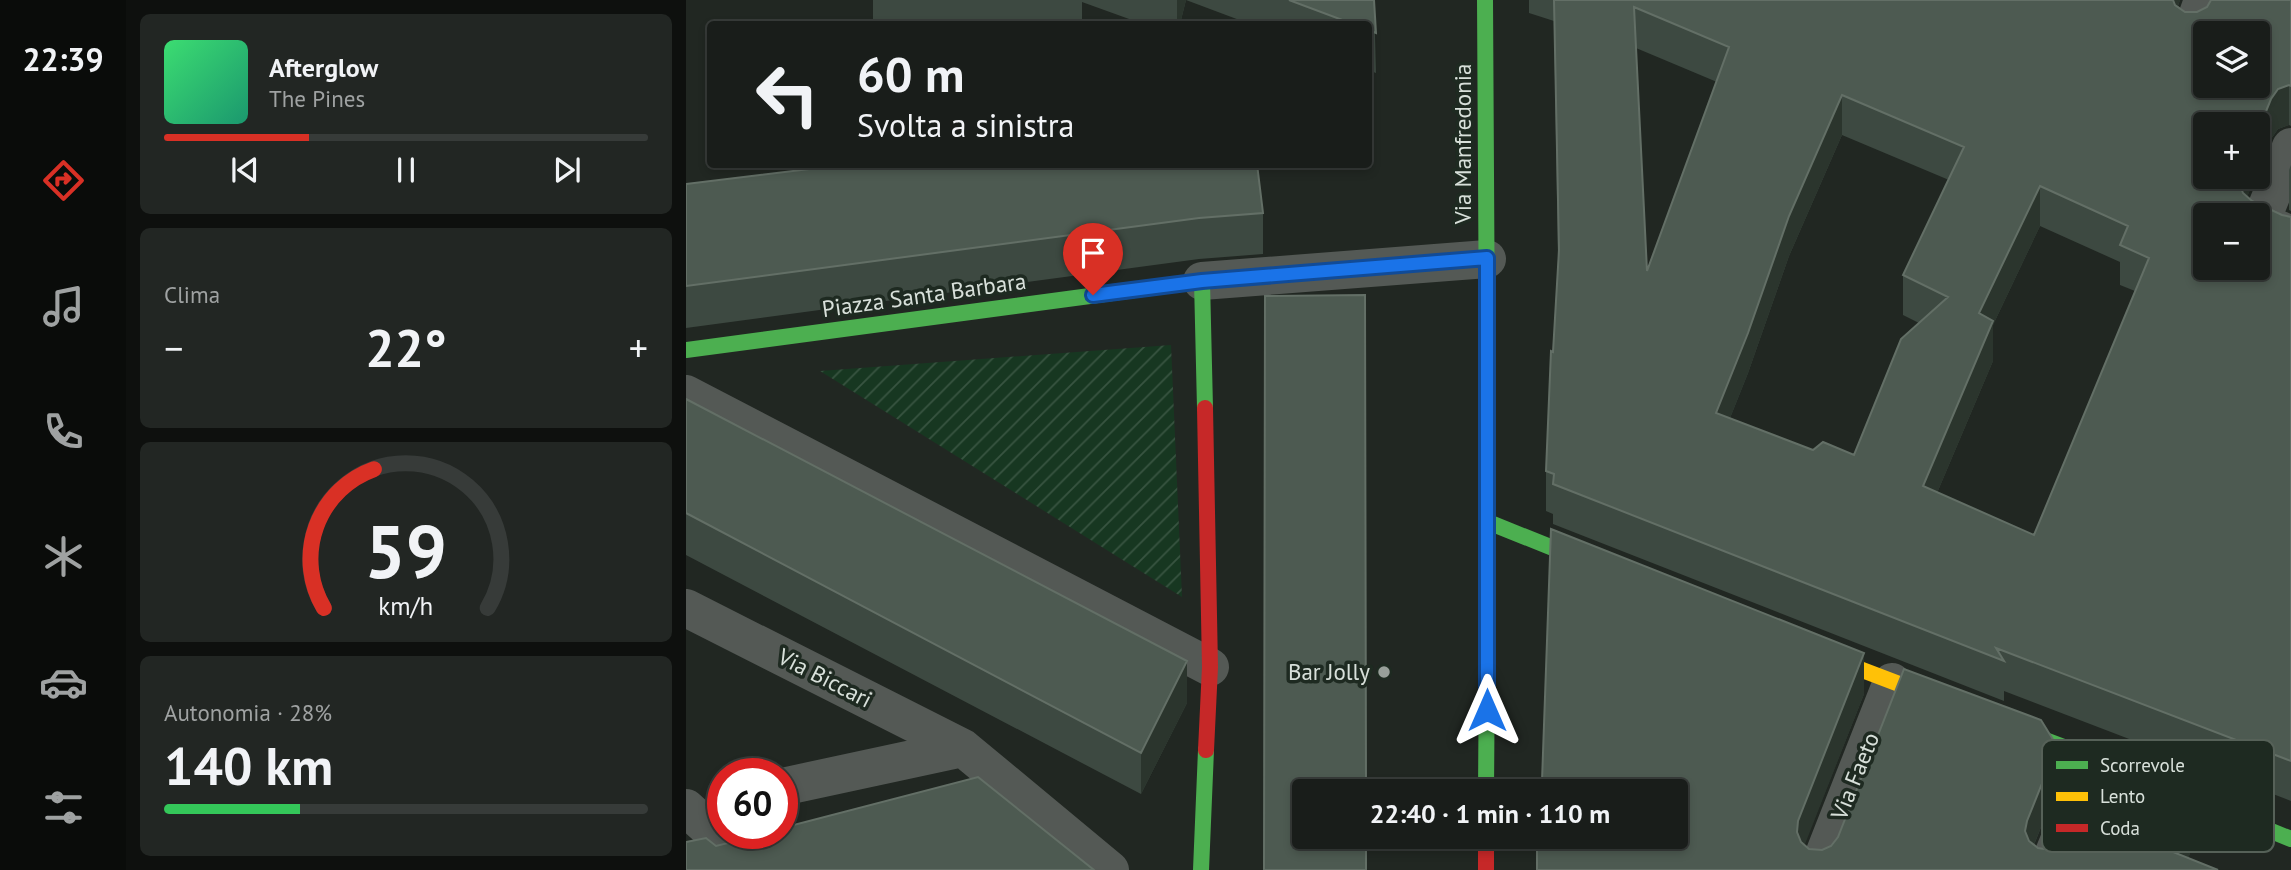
<!DOCTYPE html>
<html lang="it">
<head>
<meta charset="utf-8">
<style>
  :root { --surface:#191d1a; --page:#222623; --text:#f1f3f6; --muted:#9fa2a2; --line:#373b39; --accent:#d93025 }
  body { margin:0; font-family:"PT Sans",sans-serif; background:var(--page); color:var(--text); height:100vh; display:flex; flex-direction:column; font-size:26px; white-space:nowrap }
  * { box-sizing:border-box; margin:0 }
  p { font-size:23px; color:var(--muted) }
  .icon { flex:none; width:38px; height:38px; fill:none; stroke:currentColor; stroke-width:2; stroke-linecap:round; stroke-linejoin:round }
  .map { position:relative; flex:1; overflow:hidden }
  .details { display:flex; flex-direction:column; gap:14px; padding:14px; background:#0e100e; width:560px }
  .details>* { flex:none }
  .guide { position:absolute; left:21px; top:21px; width:665px; height:147px; border-radius:7px; box-shadow:0 4px 10px #0003,0 0 0 2px var(--line); background:#191d1a; color:var(--text); overflow:hidden }
  .controls { position:absolute; left:1507px; top:21px; display:grid; gap:14px }
  .controls a { display:grid; place-items:center; width:77px; height:77px; border-radius:7px; background:var(--surface); box-shadow:0 4px 10px #0003,0 0 0 2px var(--line); font-size:35px }
  .speed { position:absolute; left:21px; top:758px; display:flex; gap:14px; font-size:35px; font-weight:700; text-align:center }
  .speed>* { display:grid; place-content:center; width:91px; height:91px; border-radius:50%; background:var(--surface); box-shadow:0 4px 10px #0003,0 0 0 2px var(--line); line-height:1 }
  .speed .limit { border:10px solid #d22; background:#fff; color:#111 }
  .pin { position:absolute; display:grid; place-items:center; width:60px; height:60px; color:#fff; margin:-72px -30px; border-radius:50% 50% 50% 0; rotate:-45deg; box-shadow:0 0 7px #0007 }
  .pin .icon { rotate:45deg }
  .me { position:absolute; width:77px; margin:-38px; rotate:0deg; stroke-linejoin:round; filter:drop-shadow(0 0 5px #0008) }
  .turn { display:flex; align-items:center; gap:24px; height:147px; padding:0 35px; font-size:32px }
  .turn .icon { width:91px; height:91px; stroke-width:2.5 }
  .turn b { display:block; font-size:49px; line-height:60px }
  .big { font-size:52px; font-weight:700; line-height:1.1 }
  .details .widget { flex:1; display:flex; flex-direction:column; justify-content:center; gap:10px; min-width:0; padding:0 24px; border-radius:10px; background:var(--page) }
  .details .dial { align-items:center; gap:0 }
  .dial svg { height:182px; overflow:visible; fill:none; stroke:var(--line); stroke-width:7; stroke-linecap:round; text-anchor:middle }
  .dial text { fill:var(--text); stroke:none }
  .song { display:flex; align-items:center; gap:21px }
  .cover { width:84px; height:84px; border-radius:10px; background:linear-gradient(135deg,hsl(140 70% 55%),hsl(160 70% 35%)) }
  .played { height:7px; border-radius:4px; background:linear-gradient(90deg,var(--accent) 30%,var(--line) 30%) }
  .keys { display:flex; justify-content:space-around; direction:ltr }
  .heat { display:flex; justify-content:space-between; align-items:center; font-size:38px; direction:ltr }
  .charge { height:10px; border-radius:5px; background:linear-gradient(90deg,#34c759 28%,var(--line) 0) }
  .trip { position:absolute; left:606px; top:779px; width:396px; height:70px; border-radius:7px; background:var(--surface); box-shadow:0 4px 10px #0003,0 0 0 2px var(--line); font-weight:700; line-height:70px; text-align:center }
  main { display:flex; flex:1; min-height:0 }
  .dock { display:flex; flex-direction:column; width:126px; justify-content:space-around; align-items:center; background:#0a0c0a; color:var(--muted) }
  .dock .icon { width:49px; height:49px }
  .dock .selected { color:var(--accent) }
  .dock b { font-size:32px; color:var(--text) }
  .map>svg:first-child { display:block }
  .garden { fill:url(#garden-furrows) }
  .lines { fill:none; stroke-linecap:round; stroke-linejoin:round }
  .street { stroke:#545955; stroke-width:38 }
  .fast { stroke:#4caf50; stroke-width:16 }
  .slow { stroke:#ffc107; stroke-width:16 }
  .jam { stroke:#c62828; stroke-width:16 }
  .wall { fill:#3d4941; fill-rule:evenodd }
  .shaded-wall { fill:#2b352d }
  .building { fill:#4d5a51; stroke:#636f66; stroke-width:2; fill-rule:evenodd }
  .route-casing { stroke:#114b97; stroke-width:18 }
  .route { stroke:#1a73e8; stroke-width:12 }
  .poi-dot { fill:#989f9a; stroke:#1e2a21; stroke-width:2.5 }
  .labels { text-anchor:middle; stroke-width:7; stroke-linejoin:round; paint-order:stroke }
  .street-label { font-size:23px; fill:#d8e0da; stroke:#1e2a21 }
  .poi-label { font-size:23px; fill:#d8e0da; stroke:#1e2a21; text-anchor:end }
  .key { fill:#1e2a21; stroke:#566158; stroke-width:2 }
  .key-label { font-size:19px; fill:#d8e0da }
</style>
</head>
<body>
<main>
<nav class="dock">
<b>22:39</b>
<svg class="icon selected" aria-label="directions" viewBox="0 0 24 24"><path d="M12 3l9 9-9 9-9-9zM9 14v-3h6M13 9l2 2-2 2"/></svg>
<svg class="icon" aria-label="music" viewBox="0 0 24 24"><path d="M9 18V5l10-2v13"/><circle cx="6" cy="18" r="3"/><circle cx="16" cy="16" r="3"/></svg>
<svg class="icon" aria-label="phone" viewBox="0 0 24 24"><path d="M5 4h4l2 5-3 2q2 4 5 5l2-3 5 2v4C11 20 4 13 5 4z"/></svg>
<svg class="icon" aria-label="climate" viewBox="0 0 24 24"><path d="M12 3v18M4 7l16 10M4 17L20 7"/></svg>
<svg class="icon" aria-label="car" viewBox="0 0 24 24"><path d="M5 17H2v-5l4-1 3-4h7l3 4 3 1v5h-3M9 17h6M6 11h13"/><circle cx="7" cy="17" r="2"/><circle cx="17" cy="17" r="2"/></svg>
<svg class="icon" aria-label="filters" viewBox="0 0 24 24"><path d="M4 7h16M4 17h16"/><circle cx="9" cy="7" r="2"/><circle cx="15" cy="17" r="2"/></svg>
</nav>
<section class="details">
<div class="widget">
<div class="song"><i class="cover"></i><div><b>Afterglow</b><p>The Pines</p></div></div>
<div class="played"></div>
<div class="keys"><svg class="icon" aria-label="previous" viewBox="0 0 24 24"><path d="M18 5L8 12l10 7zM5 5v14"/></svg><svg class="icon" aria-label="pause" viewBox="0 0 24 24"><path d="M8 5v14M16 5v14"/></svg><svg class="icon" aria-label="next" viewBox="0 0 24 24"><path d="M6 5l10 7-10 7zM19 5v14"/></svg></div>
</div>
<div class="widget"><p>Clima</p>
<div class="heat"><a>−</a><b class="big">22°</b><a>+</a></div>
</div>
<div class="widget dial"><svg viewBox="0 0 100 80">
<path d="M14 69A42 42 0 1 1 86 69"/>
<path d="M14 69A42 42 0 0 1 36 8" stroke="#d93025"/>
<text x="50" y="56" font-size="32" font-weight="700">59</text>
<text x="50" y="72" font-size="11">km/h</text>
</svg></div>
<div class="widget"><p>Autonomia · 28%</p><b class="big">140 km</b><div class="charge"></div></div>
</section>
<div class="map">
<svg width="1605" height="870" viewBox="0 0 1605 870">
  <defs>
    <pattern id="garden-furrows" width="10" height="10" patternUnits="userSpaceOnUse" patternTransform="scale(1.75)"><rect width="10" height="10" fill="#173721"/><path d="M-1 1l2-2M0 10L10 0M9 11l2-2" fill="none" stroke="#385441"/></pattern>
  </defs>
  <rect width="100%" height="100%" fill="#212722"/>
  <path class="garden" d="M 485,345 L 496,597 L 134,371 Z"/>
  <g class="lines">
    <path class="street" d="M 1506,31 L 1517,0
      M 1605,147 L 1575,221 L 1605,235
      M 516,281 L 801,259
      M 0,394 L 524,667
      M 0,608 L 277,748 L 424,870
      M 96,787 L 277,748
      M 0,808 L 69,870
      M 1132,870 L 1206,682
      M 1361,870 L 1407,758"/>
    <path class="fast" d="M 799,0 L 802,522 L 800,791
      M 0,350 L 516,281 L 519,408
      M 802,522 L 914,567
      M 1322,726 L 1407,758 L 1605,839
      M 515,870 L 520,750"/>
    <path class="slow" d="M 1129,652 L 1263,703"/>
    <path class="jam" d="M 519,408 L 524,667 L 520,750
      M 800,836 L 800,870"/>
  </g>
  <path class="wall" d="M 187,0 L 688,0 L 690,73 L 682,70 L 682,24 L 564,24 L 500,0 L 494,24 L 457,24 L 396,2 L 396,24 L 187,24 Z
    M 843,0 L 1494,0 L 1492,6 L 1499,12 L 1511,12 L 1605,0 L 1605,126 L 1603,125 L 1592,129 L 1585,139 L 1572,171 L 1572,124 L 1519,177 L 1569,177 L 1561,197 L 1566,201 L 1596,215 L 1605,217 L 1605,801 L 1318,691 L 1318,701 L 867,524 L 867,514 L 860,511 L 860,471 L 872,260 L 868,21 L 843,13 ZM 950,48 L 1031,82 L 961,271 ZM 1156,135 L 1263,180 L 1217,275 L 1217,315 L 1233,323 L 1168,455 L 1127,450 L 1044,418 L 1062,373 L 1103,256 ZM 1354,226 L 1434,262 L 1434,285 L 1449,291 L 1348,535 L 1251,493 L 1307,361 L 1307,325 Z
    M 1605,165 L 1605,211 L 1603,210 L 1603,170 Z
    M 0,184 L 577,213 L 577,254 L 513,259 L 0,328 Z
    M 0,399 L 501,703 L 455,794 L 0,555 Z
    M 1178,694 L 1118,845 L 1123,849 L 1136,850 L 1371,787 L 1348,845 L 1352,848 L 1365,850 L 1505,851 L 1502,858 L 851,870 L 989,791 L 856,791 L 856,781 Z"/>
  <path class="shaded-wall" d="M 491,0 L 500,0 L 494,24 L 491,24 Z
    M 1485,0 L 1494,0 L 1485,24 Z
    M 1603,85 L 1603,125 L 1592,129 L 1585,139 L 1572,171 L 1572,131 L 1585,99 L 1592,89 Z
    M 1156,95 L 1156,135 L 1103,256 L 1062,373 L 1030,453 L 1030,413 L 1103,216 Z
    M 1554,177 L 1569,177 L 1555,213 L 1553,183 Z
    M 1354,186 L 1354,226 L 1307,325 L 1307,361 L 1237,526 L 1237,486 L 1293,313 Z
    M 1178,653 L 1178,694 L 1112,862 L 1111,832 L 1112,821 Z
    M 501,661 L 501,703 L 455,794 L 455,753 Z
    M 1371,746 L 1371,787 L 1341,862 L 1339,831 L 1341,821 Z
    M 1505,809 L 1505,851 L 1497,870 L 1487,852 Z"/>
  <path class="building" d="M 603,0 L 688,0 L 690,33 L 682,30 L 682,24 L 667,24 Z
    M 868,0 L 1487,0 L 1489,5 L 1499,12 L 1511,12 L 1521,7 L 1525,0 L 1605,0 L 1605,86 L 1603,85 L 1592,89 L 1585,99 L 1572,131 L 1572,124 L 1519,124 L 1519,177 L 1554,177 L 1553,183 L 1557,193 L 1566,201 L 1596,215 L 1605,217 L 1605,761 L 1310,648 L 1318,661 L 867,484 L 868,474 L 860,471 L 865,351 L 867,352 L 873,250 ZM 948,7 L 1043,47 L 961,271 ZM 1519,33 L 1572,33 L 1572,86 L 1519,86 ZM 1156,95 L 1278,147 L 1217,275 L 1262,297 L 1215,339 L 1168,455 L 1137,442 L 1127,450 L 1030,413 L 1062,333 L 1103,216 ZM 1354,186 L 1442,226 L 1434,245 L 1463,258 L 1348,535 L 1237,486 L 1307,321 L 1293,313 ZM 1519,215 L 1572,215 L 1572,268 L 1519,268 Z
    M 165,164 L 571,164 L 577,213 L 513,218 L 0,286 L 0,184 Z
    M 679,295 L 680,791 L 618,791 L 618,836 L 680,836 L 680,870 L 578,870 L 579,296 Z
    M 0,399 L 501,661 L 455,753 L 0,513 Z
    M 865,529 L 1178,653 L 1112,821 L 1111,832 L 1115,842 L 1123,849 L 1136,850 L 1145,846 L 1152,837 L 1218,669 L 1355,720 L 1371,746 L 1341,821 L 1339,831 L 1343,841 L 1352,848 L 1365,850 L 1375,845 L 1381,837 L 1407,774 L 1505,809 L 1487,852 L 1532,870 L 851,870 L 851,841 L 857,836 L 989,836 L 989,791 L 881,791 L 856,781 Z
    M 292,777 L 408,870 L 0,870 L 0,842 L 20,838 L 30,846 L 50,841 L 64,850 L 75,849 L 86,843 L 89,833 L 96,833 L 96,828 Z"/>
  <g class="lines">
    <defs>
      <path id="route" d="M 407,295 L 516,281 L 801,258 L 801,710"/>
    </defs>
    <use href="#route" class="route-casing"/>
    <use href="#route" class="route"/>
  </g>
  <circle class="poi-dot" cx="698" cy="672" r="7"/>
  <g class="labels">
    <g class="street-label">
      <text transform="translate(777 144) rotate(-90)" y="8">Via Manfredonia</text>
      <text transform="translate(238 295) rotate(-8)" y="8">Piazza Santa Barbara</text>
      <text transform="translate(139 678) rotate(27)" y="8">Via Biccari</text>
      <text transform="translate(1169 776) rotate(-68)" y="8">Via Faeto</text>
    </g>
    <g class="poi-label">
      <text x="684" y="680">Bar Jolly</text>
    </g>
  </g>
  <rect x="1356" y="740" width="232" height="112" rx="10" class="key"/>
  <rect x="1370" y="761" width="32" height="8" fill="#4caf50"/>
  <rect x="1370" y="792" width="32" height="9" fill="#ffc107"/>
  <rect x="1370" y="824" width="32" height="8" fill="#c62828"/>
  <g class="key-label">
    <text x="1414" y="772">Scorrevole</text>
    <text x="1414" y="803">Lento</text>
    <text x="1414" y="835">Coda</text>
  </g>
</svg>
<div class="controls">
<a><svg class="icon" aria-label="layers" viewBox="0 0 24 24"><path d="M12 4l9 5-9 5-9-5zM3 14l9 5 9-5"/></svg></a>
<a>+</a>
<a>−</a>
</div>
<div class="speed"><div class="limit">60</div></div>
<div class="pin" style="left:407px;top:295px;background:#d93025"><svg class="icon" aria-label="arrive" viewBox="0 0 24 24"><path d="M6 21V4h12l-3 4 3 4H6"/></svg></div>
<svg class="me" style="left:801px;top:710px" viewBox="-20 -20 40 40"><path d="M0-17L14 15 0 8-14 15z" fill="#1a73e8" stroke="#fff" stroke-width="4"/></svg>
<div class="trip">22:40 · 1 min · 110 m</div>
<div class="guide">
<div class="turn"><svg class="icon" aria-label="left" viewBox="0 0 24 24"><path d="M17 20v-9H6M10 6l-5 5 5 5"/></svg><div><b>60 m</b>Svolta a sinistra</div></div>
</div>
</div>
</main>
</body>
</html>
